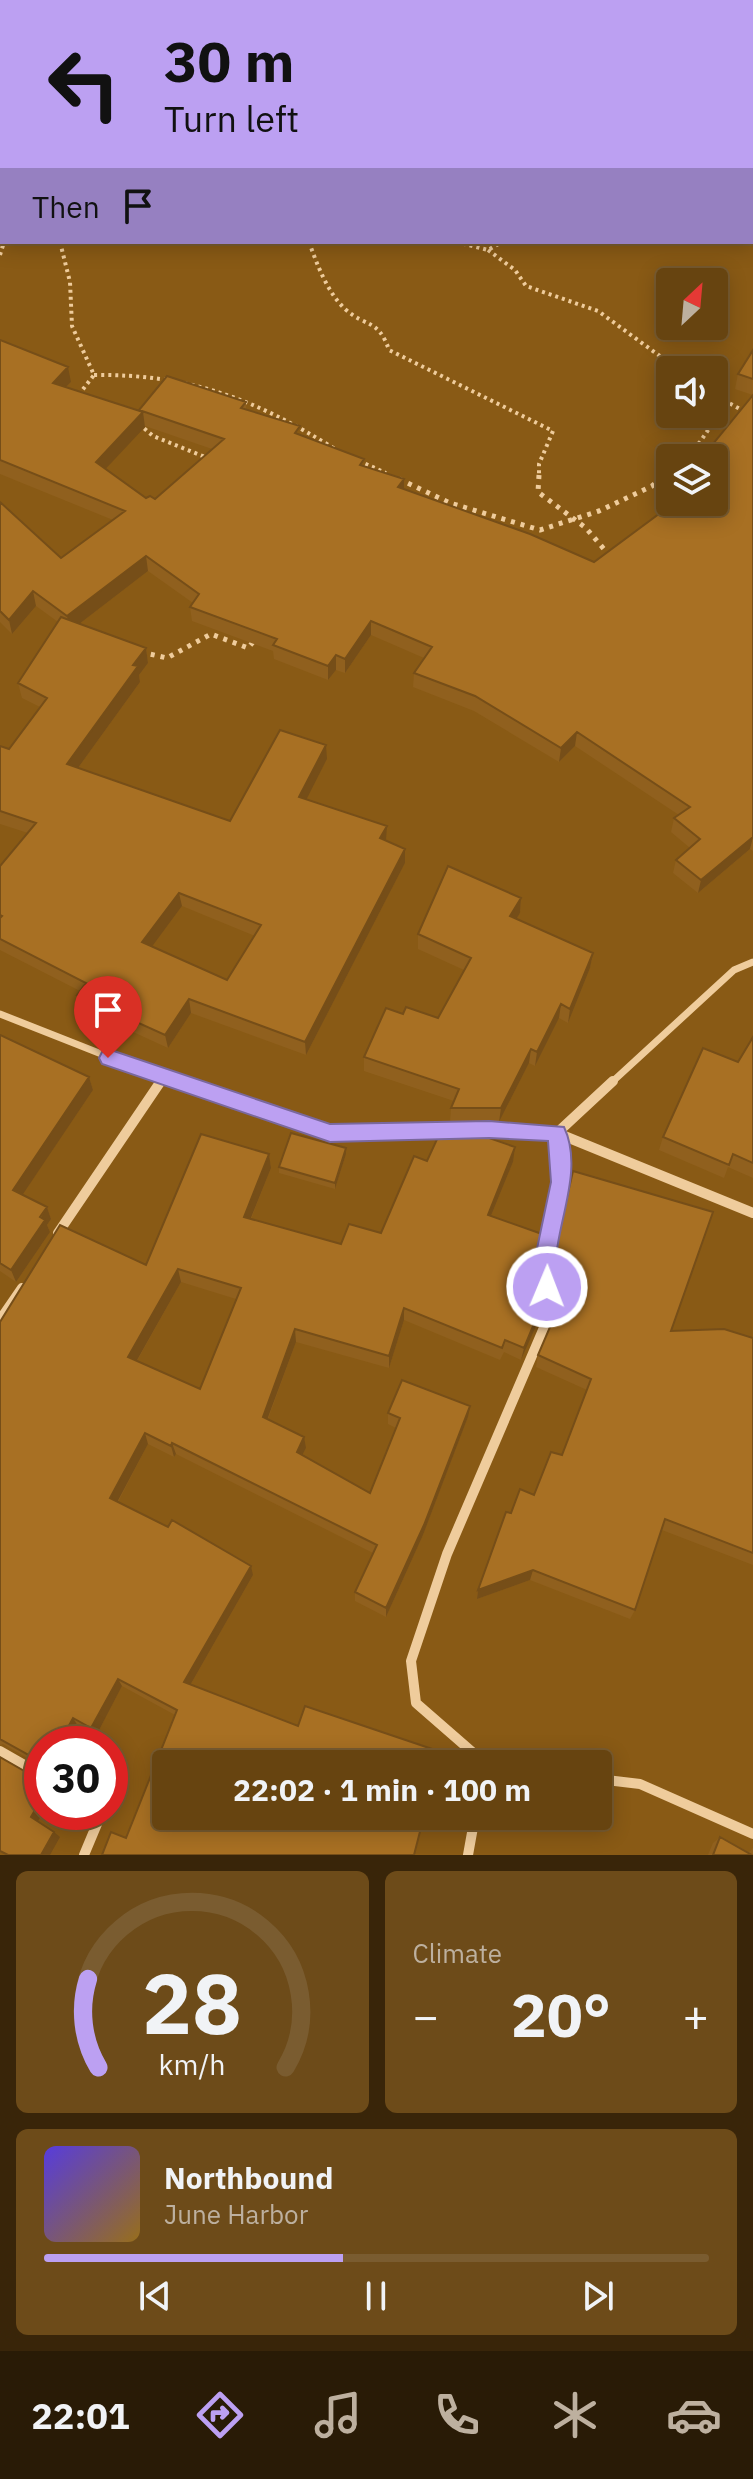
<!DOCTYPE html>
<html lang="en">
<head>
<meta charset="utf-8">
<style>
  :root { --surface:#674410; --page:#6d4b19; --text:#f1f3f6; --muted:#bdb09f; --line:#7a5c30; --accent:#bca0f2 }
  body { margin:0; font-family:"IBM Plex Sans",sans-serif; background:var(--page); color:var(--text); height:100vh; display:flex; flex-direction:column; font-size:30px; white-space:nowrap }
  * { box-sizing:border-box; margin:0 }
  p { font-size:26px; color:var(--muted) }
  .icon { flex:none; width:44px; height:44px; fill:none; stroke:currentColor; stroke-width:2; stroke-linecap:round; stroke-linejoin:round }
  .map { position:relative; height:1855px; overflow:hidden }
  .side { display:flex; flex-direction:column; gap:16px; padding:16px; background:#392509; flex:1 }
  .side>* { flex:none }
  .top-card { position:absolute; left:0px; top:0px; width:754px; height:244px; box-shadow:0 4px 20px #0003,0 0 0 2px var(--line); background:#bca0f2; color:#111; overflow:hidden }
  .needle { width:52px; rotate:26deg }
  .controls { position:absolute; left:656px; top:268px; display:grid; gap:16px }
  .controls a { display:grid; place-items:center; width:72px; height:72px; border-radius:8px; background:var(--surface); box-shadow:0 4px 20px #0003,0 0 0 2px var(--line); font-size:40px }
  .speed { position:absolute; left:24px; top:1726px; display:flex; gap:16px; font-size:40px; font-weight:700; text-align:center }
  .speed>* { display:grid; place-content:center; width:104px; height:104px; border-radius:50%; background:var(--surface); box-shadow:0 4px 20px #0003,0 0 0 2px var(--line); line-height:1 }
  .speed .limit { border:12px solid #d22; background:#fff; color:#111 }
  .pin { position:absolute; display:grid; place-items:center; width:68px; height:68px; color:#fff; margin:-82px -34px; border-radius:50% 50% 50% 0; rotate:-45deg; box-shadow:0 0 8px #0007 }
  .pin .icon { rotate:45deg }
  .me { position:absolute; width:88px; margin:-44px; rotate:1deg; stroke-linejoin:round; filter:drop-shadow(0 0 6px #0008) }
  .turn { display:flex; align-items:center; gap:28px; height:168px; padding:0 32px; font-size:36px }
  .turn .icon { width:104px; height:104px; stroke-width:2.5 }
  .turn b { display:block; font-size:56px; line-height:68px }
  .then { display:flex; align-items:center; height:76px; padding:0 32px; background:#0003; gap:16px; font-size:30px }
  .big { font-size:60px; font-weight:700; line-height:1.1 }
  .side .widget { flex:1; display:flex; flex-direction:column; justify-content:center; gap:12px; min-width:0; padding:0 28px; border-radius:12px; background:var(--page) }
  .side .dial { align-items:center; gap:0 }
  .dial svg { height:208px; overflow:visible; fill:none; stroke:var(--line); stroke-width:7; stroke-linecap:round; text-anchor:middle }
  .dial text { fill:var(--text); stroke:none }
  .song { display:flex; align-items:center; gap:24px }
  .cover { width:96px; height:96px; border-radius:12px; background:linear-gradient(135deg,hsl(250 70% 55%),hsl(40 70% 35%)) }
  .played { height:8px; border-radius:4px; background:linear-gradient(90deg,var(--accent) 45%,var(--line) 45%) }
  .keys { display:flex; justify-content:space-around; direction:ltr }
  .heat { display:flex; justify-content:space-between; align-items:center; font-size:44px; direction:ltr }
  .side .tiles { flex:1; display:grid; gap:16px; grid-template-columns:1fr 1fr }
  .widget:last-child { grid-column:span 2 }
  .trip { position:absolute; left:152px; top:1750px; width:460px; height:80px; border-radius:8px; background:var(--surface); box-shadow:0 4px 20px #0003,0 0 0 2px var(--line); font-weight:700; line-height:80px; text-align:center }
  .menu { display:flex; height:128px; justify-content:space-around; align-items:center; background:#291b06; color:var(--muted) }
  .menu .icon { width:56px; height:56px }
  .menu .on { color:var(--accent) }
  .menu b { font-size:36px; color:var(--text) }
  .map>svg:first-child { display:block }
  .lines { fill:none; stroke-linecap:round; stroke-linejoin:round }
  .path-far1 { stroke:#efcc9c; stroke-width:4; stroke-dasharray:3 4; stroke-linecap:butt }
  .path { stroke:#efcc9c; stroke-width:5; stroke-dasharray:4 6; stroke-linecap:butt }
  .minor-far2 { stroke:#efcc9c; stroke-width:6 }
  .minor-far1 { stroke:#efcc9c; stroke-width:7 }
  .minor { stroke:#efcc9c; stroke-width:10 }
  .wall { fill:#90601e; fill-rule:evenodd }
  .shaded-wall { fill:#764e18 }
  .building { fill:#a87023; stroke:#764e18; stroke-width:2; fill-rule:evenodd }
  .route { fill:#bca0f2; stroke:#7a689d; stroke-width:2 }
</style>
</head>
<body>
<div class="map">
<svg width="753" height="1855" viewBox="0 0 753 1855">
  <rect width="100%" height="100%" fill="#895a15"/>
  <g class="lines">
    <path class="path-far1" d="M 60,242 L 70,282 L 72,326 L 94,375 L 77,397
      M 309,242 C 317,264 327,292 345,309 C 366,328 378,318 389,350 L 553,431 L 539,464 L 539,477
      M 456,242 L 488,250 L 502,242
      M 488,250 L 515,270 L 526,286 L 598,311 L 679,370
      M 0,255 L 4,242
      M 94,375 C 190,374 255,399 335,449
      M 714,390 L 727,402 L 753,416
      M 139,424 L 153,436 L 210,459
      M 683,458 L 700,442 L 727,402
      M 359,461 L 386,473
      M 662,477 L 670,470"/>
    <path class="path" d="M 539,475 L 538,492 L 586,528 L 609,555
      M 399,479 L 450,503 L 540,530 L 599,511 L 652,486 L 665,475
      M 141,652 L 167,658 L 211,634 L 248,648 L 254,641"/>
    <path class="minor-far2" d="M 221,0 L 229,2
      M 0,15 L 2,22"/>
    <path class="minor-far1" d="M 0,1014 L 175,1083
      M 159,1083 L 162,1079
      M 611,1083 L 734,970 L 753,962"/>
    <path class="minor" d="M 169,1081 L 330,1133 L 450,1130
      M 484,1130 L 557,1133 L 753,1213
      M 58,1233 L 161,1081
      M 0,1320 L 22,1288
      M 0,1751 L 42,1775
      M 486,1764 L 416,1703 L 411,1661 L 447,1554 L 549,1316 L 545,1258 L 561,1182 L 557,1133 L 613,1081
      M 598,1779 L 640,1784 L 753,1834
      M 84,1855 L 102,1812
      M 468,1855 L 475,1816"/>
  </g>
  <path class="wall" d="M 0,340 L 71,382 L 66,387 L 139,410 L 246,402 L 246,409 L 364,466 L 404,489 L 594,562 L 681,505 L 717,463 L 714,462 L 714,458 L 710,458 L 712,445 L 753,395 L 753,851 L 750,849 L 698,893 L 673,873 L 676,860 L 690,848 L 671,832 L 674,818 L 679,815 L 575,746 L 559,762 L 474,711 L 413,687 L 414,673 L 424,658 L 371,635 L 345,673 L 336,670 L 328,680 L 274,659 L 273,651 L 192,621 L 190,607 L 193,603 L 148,571 L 79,624 L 146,648 L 148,663 L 139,675 L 140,682 L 78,768 L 230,821 L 327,759 L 306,799 L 386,840 L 405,849 L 405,863 L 306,1055 L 191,1013 L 168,1048 L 81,1008 L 77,995 L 80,991 L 0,950 L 0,866 L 28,833 L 0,824 L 0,746 L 9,749 L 40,707 L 22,698 L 18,683 L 58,622 L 36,606 L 12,634 L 0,622 L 0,502 L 61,558 L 113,520 L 0,474 ZM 145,426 L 212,449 L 155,499 L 146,498 L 105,469 ZM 182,906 L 255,936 L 227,980 L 152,946 Z
    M 753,350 L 753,395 L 735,389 L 738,374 Z
    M 521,898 L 520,913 L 516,919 L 593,953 L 590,968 L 568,1023 L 559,1018 L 535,1066 L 529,1063 L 499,1122 L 450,1122 L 451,1108 L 454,1101 L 364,1071 L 364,1057 L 403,1014 L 438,1018 L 464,970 L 418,949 L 418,934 Z
    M 0,1035 L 89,1077 L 93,1090 L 22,1195 L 47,1207 L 51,1219 L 47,1225 L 50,1232 L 16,1282 L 0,1271 Z
    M 753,1037 L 753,1178 L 728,1167 L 724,1178 L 659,1150 L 663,1137 L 738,1062 Z
    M 491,1137 L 491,1139 L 513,1162 L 491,1216 L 539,1245 L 541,1315 L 521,1360 L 504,1352 L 500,1360 L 404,1320 L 389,1368 L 296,1342 L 268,1419 L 306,1448 L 302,1455 L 370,1493 L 396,1428 L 388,1424 L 388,1413 L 468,1417 L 423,1535 L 386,1617 L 355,1601 L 355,1592 L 373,1553 L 176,1454 L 174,1457 L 148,1444 L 118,1502 L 253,1575 L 191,1684 L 298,1726 L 441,1752 L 126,1838 L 175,1715 L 122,1686 L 96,1736 L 78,1726 L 41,1766 L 3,1744 L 0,1745 L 0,1322 L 146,1265 L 269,1154 L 271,1168 L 251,1219 L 341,1244 L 381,1233 L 427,1161 ZM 181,1282 L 236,1299 L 200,1389 L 137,1361 Z
    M 346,1154 L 335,1189 L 279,1173 L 279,1167 Z
    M 573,1171 L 671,1331 L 753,1338 L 753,1565 L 662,1530 L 635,1610 L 630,1619 L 530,1580 L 477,1599 L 478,1590 L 511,1513 L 534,1495 L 562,1455 L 587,1390 L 536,1367 L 538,1355 L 556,1313 L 553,1259 Z
    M 720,1837 L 748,1853 L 753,1848 L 753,1855 L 708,1855 L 713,1843 Z"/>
  <path class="shaded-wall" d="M 68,367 L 71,382 L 55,398 L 53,383 Z
    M 143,412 L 145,427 L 98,477 L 96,462 Z
    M 404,479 L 404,493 L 398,487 Z
    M 146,556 L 148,571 L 70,631 L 67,616 Z
    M 33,591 L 36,606 L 12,634 L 9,620 Z
    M 371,621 L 371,635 L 345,673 L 345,659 Z
    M 146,648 L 148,663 L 139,675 L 140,682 L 70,779 L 67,764 L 133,665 Z
    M 336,655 L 336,670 L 328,680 L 328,666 Z
    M 577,732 L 575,746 L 559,762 L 561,748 Z
    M 326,745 L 327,759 L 300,812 L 299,797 Z
    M 387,826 L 386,840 L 380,838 Z
    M 753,837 L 750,849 L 698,893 L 701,880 Z
    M 405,849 L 405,863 L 306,1055 L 305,1042 Z
    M 179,893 L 182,906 L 145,956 L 142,942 Z
    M 521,898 L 520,913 L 509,931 L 510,916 Z
    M 593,953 L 590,968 L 568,1023 L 570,1009 Z
    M 189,999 L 191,1013 L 168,1048 L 165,1035 Z
    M 561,1004 L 559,1018 L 535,1066 L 537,1052 Z
    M 531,1049 L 529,1063 L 499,1122 L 501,1108 Z
    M 89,1077 L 93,1090 L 17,1203 L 13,1190 Z
    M 493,1123 L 491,1137 L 484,1151 L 486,1137 Z
    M 515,1147 L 513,1162 L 486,1228 L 488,1215 Z
    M 346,1148 L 346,1154 L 335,1189 L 335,1183 Z
    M 269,1154 L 271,1168 L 246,1230 L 244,1217 Z
    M 47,1207 L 51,1219 L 47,1225 L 50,1232 L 16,1282 L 11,1270 Z
    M 178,1269 L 181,1282 L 132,1369 L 128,1357 Z
    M 543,1302 L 541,1315 L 521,1360 L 524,1348 Z
    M 404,1308 L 404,1320 L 389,1368 L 389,1356 Z
    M 295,1329 L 296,1342 L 264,1428 L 263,1417 Z
    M 470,1406 L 468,1417 L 423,1535 L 386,1617 L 386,1608 Z
    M 145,1433 L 148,1444 L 114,1508 L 110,1498 Z
    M 304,1437 L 306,1448 L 298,1463 L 297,1452 Z
    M 172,1443 L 176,1454 L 174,1457 L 171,1446 Z
    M 251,1566 L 253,1575 L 188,1689 L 184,1682 Z
    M 533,1570 L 530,1580 L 477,1599 L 478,1590 Z
    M 118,1679 L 122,1686 L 96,1736 L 91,1728 Z
    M 73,1718 L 78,1726 L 68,1744 L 59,1744 Z
    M 42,1775 L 42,1793 L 39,1798 L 33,1791 Z
    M 42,1798 L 43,1812 L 37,1823 L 31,1817 Z
    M 54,1832 L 60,1837 L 50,1855 L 41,1855 Z"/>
  <path class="building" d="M 0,340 L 68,367 L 53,383 L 143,412 L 96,462 L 146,498 L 150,496 L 155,499 L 224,439 L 139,410 L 167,376 L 246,402 L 241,408 L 300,426 L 295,433 L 364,459 L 360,465 L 404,479 L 398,487 L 530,534 L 594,562 L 675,502 L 681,505 L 684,502 L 714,502 L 714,467 L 728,452 L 712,445 L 753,395 L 753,837 L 701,880 L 676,860 L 700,839 L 674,818 L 690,807 L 577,732 L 561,748 L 475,696 L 414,673 L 432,647 L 371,621 L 345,659 L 336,655 L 328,666 L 273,645 L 277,639 L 190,607 L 199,594 L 146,556 L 67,616 L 33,591 L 9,620 L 0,611 L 0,502 L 61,558 L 125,511 L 0,460 Z
    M 753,350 L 753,379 L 738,374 Z
    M 61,617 L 146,648 L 133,665 L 138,666 L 67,764 L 230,821 L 280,730 L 326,745 L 299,797 L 387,826 L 380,838 L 405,849 L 305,1042 L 189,999 L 165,1035 L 77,995 L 86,983 L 0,939 L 0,918 L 2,916 L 0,915 L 0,866 L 36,823 L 0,811 L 0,746 L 9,749 L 47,698 L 18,683 ZM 179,893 L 261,925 L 227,980 L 142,942 Z
    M 448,866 L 521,898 L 510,916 L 593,953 L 570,1009 L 561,1004 L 537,1052 L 531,1049 L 501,1108 L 451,1108 L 459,1089 L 364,1057 L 386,1008 L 403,1014 L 406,1007 L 438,1018 L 471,958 L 418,934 Z
    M 0,1035 L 89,1077 L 13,1190 L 47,1207 L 40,1217 L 45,1220 L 11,1270 L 0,1263 Z
    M 753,1037 L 753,1163 L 733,1154 L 729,1165 L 663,1137 L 703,1048 L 738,1062 Z
    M 493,1123 L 486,1137 L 515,1147 L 488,1215 L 542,1234 L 539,1245 L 543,1302 L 524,1348 L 505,1340 L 502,1348 L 404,1308 L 389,1356 L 295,1329 L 263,1417 L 304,1437 L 297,1452 L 370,1493 L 400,1418 L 388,1413 L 402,1380 L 470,1406 L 424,1525 L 386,1608 L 355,1592 L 377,1545 L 172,1443 L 171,1446 L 145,1433 L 110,1498 L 168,1527 L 172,1520 L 251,1566 L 184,1682 L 298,1726 L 305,1706 L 441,1752 L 438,1764 L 166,1764 L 166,1816 L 424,1816 L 414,1855 L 102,1855 L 111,1832 L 126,1838 L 177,1710 L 118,1679 L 91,1728 L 73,1718 L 59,1744 L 42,1744 L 42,1770 L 41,1762 L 0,1739 L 0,1322 L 60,1225 L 146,1265 L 201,1134 L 269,1154 L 244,1217 L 341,1244 L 349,1224 L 381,1233 L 414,1156 L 427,1161 L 444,1124 ZM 178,1269 L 241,1288 L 200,1389 L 128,1357 Z
    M 291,1133 L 346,1148 L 335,1183 L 279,1167 Z
    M 573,1171 L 713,1212 L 671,1331 L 724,1329 L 753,1338 L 753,1553 L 665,1519 L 635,1610 L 533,1570 L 478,1590 L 506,1512 L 511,1513 L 520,1489 L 534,1495 L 551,1452 L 562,1455 L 591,1379 L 538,1355 L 559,1306 L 556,1245 Z
    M 0,1757 L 33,1776 L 42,1773 L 33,1791 L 42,1798 L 31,1817 L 54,1832 L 41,1855 L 8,1855 L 0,1851 Z
    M 720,1837 L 752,1855 L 713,1855 Z"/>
  <path class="route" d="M 108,1049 L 330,1124 L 489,1121 L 564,1127 C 583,1167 560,1216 556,1257 C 555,1270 560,1282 554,1294 L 547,1297 L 540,1294 L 535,1258 L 551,1182 L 548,1141 L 489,1138 L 330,1142 L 102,1064 L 99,1058 L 102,1052 Z"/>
</svg>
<div class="controls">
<a><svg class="needle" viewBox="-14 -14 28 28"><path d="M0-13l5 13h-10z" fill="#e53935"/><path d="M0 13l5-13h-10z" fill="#bdb09f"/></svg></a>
<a><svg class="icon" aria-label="sound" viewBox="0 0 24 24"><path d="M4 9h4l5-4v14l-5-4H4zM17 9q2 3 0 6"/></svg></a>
<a><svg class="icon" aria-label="layers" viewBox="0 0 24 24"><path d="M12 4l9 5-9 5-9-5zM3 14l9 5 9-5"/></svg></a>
</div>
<div class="speed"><div class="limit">30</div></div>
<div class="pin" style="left:108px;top:1058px;background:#d93025"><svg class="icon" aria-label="arrive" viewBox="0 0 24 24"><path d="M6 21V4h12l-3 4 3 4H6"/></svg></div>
<svg class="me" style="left:547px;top:1287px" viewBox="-20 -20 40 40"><circle r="17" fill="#bca0f2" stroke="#fff" stroke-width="3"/><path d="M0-11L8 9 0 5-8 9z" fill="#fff"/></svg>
<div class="trip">22:02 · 1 min · 100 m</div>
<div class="top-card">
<div class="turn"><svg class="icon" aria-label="left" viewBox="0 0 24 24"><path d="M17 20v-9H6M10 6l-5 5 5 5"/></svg><div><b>30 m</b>Turn left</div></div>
<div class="then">Then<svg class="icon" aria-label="arrive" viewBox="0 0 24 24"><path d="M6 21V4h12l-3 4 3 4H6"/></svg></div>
</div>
</div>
<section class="side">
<div class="tiles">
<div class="widget dial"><svg viewBox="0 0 100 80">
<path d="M14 69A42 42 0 1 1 86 69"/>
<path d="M14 69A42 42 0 0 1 10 35" stroke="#bca0f2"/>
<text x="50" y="56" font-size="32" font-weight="700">28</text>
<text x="50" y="72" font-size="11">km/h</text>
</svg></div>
<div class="widget"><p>Climate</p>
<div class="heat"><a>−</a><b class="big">20°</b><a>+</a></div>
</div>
<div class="widget">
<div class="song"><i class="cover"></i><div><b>Northbound</b><p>June Harbor</p></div></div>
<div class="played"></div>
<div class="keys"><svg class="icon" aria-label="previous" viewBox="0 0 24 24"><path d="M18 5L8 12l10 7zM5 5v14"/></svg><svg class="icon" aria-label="pause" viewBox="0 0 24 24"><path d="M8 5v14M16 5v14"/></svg><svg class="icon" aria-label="next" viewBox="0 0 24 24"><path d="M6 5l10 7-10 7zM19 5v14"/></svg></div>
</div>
</div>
</section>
<nav class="menu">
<b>22:01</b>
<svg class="icon on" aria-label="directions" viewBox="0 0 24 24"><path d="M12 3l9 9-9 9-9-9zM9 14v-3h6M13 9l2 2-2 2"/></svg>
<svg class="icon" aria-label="music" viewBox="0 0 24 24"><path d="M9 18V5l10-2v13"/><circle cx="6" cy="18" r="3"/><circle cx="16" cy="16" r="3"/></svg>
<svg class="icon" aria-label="phone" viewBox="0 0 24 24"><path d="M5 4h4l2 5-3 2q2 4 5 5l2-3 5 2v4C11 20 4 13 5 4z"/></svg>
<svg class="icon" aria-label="climate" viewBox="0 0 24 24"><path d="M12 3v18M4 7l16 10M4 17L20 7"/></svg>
<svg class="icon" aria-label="car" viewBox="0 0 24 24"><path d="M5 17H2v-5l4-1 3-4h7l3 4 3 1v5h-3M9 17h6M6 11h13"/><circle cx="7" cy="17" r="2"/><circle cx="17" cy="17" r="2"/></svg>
</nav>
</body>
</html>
